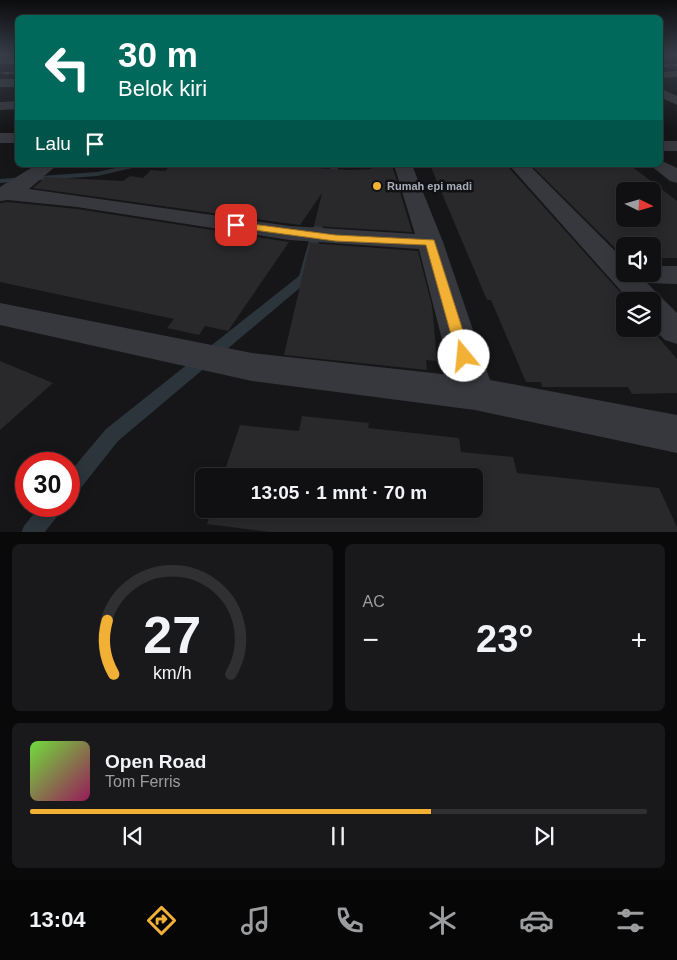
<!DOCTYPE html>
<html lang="id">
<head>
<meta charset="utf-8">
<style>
  :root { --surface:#101012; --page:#19191b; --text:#f1f3f6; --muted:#9c9d9f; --line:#303032; --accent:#f2b134 }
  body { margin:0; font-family:Arial,sans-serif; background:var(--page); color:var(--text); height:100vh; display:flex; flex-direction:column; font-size:19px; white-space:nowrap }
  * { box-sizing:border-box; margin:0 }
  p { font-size:16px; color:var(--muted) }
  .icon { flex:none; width:28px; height:28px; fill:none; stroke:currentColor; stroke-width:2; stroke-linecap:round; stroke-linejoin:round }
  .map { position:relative; height:532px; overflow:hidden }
  .panel { display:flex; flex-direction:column; gap:12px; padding:12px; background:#09090a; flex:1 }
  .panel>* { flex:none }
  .guide { position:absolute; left:15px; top:15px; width:648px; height:152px; border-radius:8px; box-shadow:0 2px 12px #0003,0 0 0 1px var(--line); background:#00695c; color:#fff; overflow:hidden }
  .needle { width:32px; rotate:95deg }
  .controls { position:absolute; left:616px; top:182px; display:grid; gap:10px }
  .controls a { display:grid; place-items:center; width:45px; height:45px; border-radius:8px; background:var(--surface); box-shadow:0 2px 12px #0003,0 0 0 1px var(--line); font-size:25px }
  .speed { position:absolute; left:15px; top:452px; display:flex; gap:10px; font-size:25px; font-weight:700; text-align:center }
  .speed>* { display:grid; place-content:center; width:65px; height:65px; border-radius:50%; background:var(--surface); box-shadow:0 2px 12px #0003,0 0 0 1px var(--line); line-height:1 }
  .speed .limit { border:8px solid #d22; background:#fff; color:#111 }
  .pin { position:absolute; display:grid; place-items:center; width:42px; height:42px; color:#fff; margin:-21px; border-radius:10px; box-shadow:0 2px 8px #0006 }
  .me { position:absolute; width:55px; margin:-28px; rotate:343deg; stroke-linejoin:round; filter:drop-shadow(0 0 4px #0008) }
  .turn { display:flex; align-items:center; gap:18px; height:105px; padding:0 20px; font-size:22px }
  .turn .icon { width:65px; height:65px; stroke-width:2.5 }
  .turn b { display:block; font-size:35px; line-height:42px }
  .then { display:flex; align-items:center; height:48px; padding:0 20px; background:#0003; gap:10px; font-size:19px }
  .big { font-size:38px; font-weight:700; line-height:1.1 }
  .panel .widget { flex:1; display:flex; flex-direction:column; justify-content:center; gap:8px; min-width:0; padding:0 18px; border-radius:8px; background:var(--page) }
  .panel .dial { align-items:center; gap:0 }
  .dial svg { height:130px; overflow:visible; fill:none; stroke:var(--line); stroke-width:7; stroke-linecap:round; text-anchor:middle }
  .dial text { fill:var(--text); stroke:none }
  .song { display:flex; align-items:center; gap:15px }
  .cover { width:60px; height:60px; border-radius:8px; background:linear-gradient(135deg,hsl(100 70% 55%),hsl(330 70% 35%)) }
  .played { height:5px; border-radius:2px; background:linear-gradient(90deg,var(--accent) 65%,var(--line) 65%) }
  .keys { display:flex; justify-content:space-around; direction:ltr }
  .heat { display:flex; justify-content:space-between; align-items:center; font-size:28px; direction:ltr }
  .panel .tiles { flex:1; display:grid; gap:12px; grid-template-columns:1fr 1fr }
  .widget:last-child { grid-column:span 2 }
  .trip { position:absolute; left:195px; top:468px; width:288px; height:50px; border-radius:8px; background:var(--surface); box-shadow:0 2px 12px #0003,0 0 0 1px var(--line); font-weight:700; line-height:50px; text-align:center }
  .menu { display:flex; height:80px; justify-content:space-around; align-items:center; background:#060607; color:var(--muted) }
  .menu .icon { width:35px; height:35px }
  .menu .active { color:var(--accent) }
  .menu b { font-size:22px; color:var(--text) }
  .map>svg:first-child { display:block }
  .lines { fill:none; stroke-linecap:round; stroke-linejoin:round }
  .stream { fill:#2c353c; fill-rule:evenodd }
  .building { fill:#29292c; fill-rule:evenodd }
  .minor { fill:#37383d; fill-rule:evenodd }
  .rail-casing { stroke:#4a4c52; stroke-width:2 }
  .rail { stroke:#111113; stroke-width:1; stroke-dasharray:4.5; stroke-linecap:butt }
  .route { fill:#f2b134; stroke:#9d7322 }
  .poi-dot { fill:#f2b134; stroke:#111113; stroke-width:2 }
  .labels { text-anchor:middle; stroke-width:5; stroke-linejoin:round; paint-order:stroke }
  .far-poi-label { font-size:11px; font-weight:bold; fill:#a8adb8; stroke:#111113; text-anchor:start }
</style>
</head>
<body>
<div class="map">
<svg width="677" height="533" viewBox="0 0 677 533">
  <rect width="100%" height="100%" fill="#161618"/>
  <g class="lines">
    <path class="stream" d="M 130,165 L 146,165 L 97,176 L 0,183 L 0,179 L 97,172 Z
      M 331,165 L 339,165 L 334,183 L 330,185 L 326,183 Z
      M 318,224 L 323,227 L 308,281 L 118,441 L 76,494 L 69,496 L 69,473 L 106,429 L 299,276 L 313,227 Z
      M 40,506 L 63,506 L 60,513 L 44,533 L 21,533 L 24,526 Z"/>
  </g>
  <path class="building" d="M 182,165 L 265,165 L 350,170 L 371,169 L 372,165 L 392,165 L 412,232 L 314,226 L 322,193 L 300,225 L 33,188 L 46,177 L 123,181 L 130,176 L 143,178 L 151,170 L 165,171 L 169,167 L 180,168 Z
    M 430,165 L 509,168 L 628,301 L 625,301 L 625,329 L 651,329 L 677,359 L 677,393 L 632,394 L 628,387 L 542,387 L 541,382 L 526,382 L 491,300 L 487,300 Z
    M 555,165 L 630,165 L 677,201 L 677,258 L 652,258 L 652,246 L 625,246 L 624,257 L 534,168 L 558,168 ZM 625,191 L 652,191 L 652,219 L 625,219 Z
    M 8,202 L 77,209 L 289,242 L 228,331 L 205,326 L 199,335 L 167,328 L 174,319 L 0,282 L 0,203 Z
    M 310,243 L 418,251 L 432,306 L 437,361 L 426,360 L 427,370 L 284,355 Z
    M 0,361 L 53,383 L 0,430 Z
    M 302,416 L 369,423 L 368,428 L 459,438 L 461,452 L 513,457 L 517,473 L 659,488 L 677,527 L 677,533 L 278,533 L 207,524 L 212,509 L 474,509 L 474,476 L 223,476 L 240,425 L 299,431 Z"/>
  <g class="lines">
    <path class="minor" d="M 0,58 L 18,58 L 18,64 L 0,64 Z
      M 677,71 L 677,77 L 660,78 L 660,72 Z
      M 0,79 L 18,79 L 18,87 L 0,87 Z
      M 660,88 L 677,96 L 677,105 L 660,97 Z
      M 18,101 L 18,109 L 0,110 L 0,102 Z
      M 0,133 L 18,133 L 18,143 L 0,143 Z
      M 660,141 L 677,141 L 677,151 L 660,151 Z
      M 660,160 L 677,168 L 677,183 L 670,181 L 650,165 L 660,165 Z
      M 36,165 L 57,165 L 29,189 L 290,226 L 415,234 L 394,165 L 412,165 L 443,242 L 490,380 L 677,415 L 677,453 L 475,410 L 252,381 L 0,325 L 0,303 L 252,353 L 451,375 L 419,249 L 290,240 L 77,207 L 8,200 L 0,201 L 0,187 Z
      M 509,165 L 529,165 L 625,261 L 625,274 L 652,274 L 652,266 L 677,266 L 677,284 L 647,283 L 677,313 L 677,344 L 665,340 L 652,327 L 652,301 L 630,301 Z"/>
    <defs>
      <path id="rail" d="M 660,66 L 677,65
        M 0,73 L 18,73"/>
    </defs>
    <use href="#rail" class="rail-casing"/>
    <use href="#rail" class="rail"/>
  </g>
  <linearGradient id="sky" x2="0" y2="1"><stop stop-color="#0c0c0d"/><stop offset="0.42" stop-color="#363c48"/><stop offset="1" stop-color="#363c48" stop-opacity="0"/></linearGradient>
  <rect width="677" height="129" fill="url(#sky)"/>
  <path class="route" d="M 236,222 L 335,235 L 434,240 L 471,356 L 469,360 L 459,360 L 457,356 L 426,245 L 335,241 L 232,227 L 232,223 Z"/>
  <circle class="poi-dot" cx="377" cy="186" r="5"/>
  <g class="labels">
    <g class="far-poi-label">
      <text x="387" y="190">Rumah epi madi</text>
    </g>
  </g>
</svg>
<div class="controls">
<a><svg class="needle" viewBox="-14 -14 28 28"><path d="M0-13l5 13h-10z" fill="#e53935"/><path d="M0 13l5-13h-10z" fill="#9c9d9f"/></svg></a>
<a><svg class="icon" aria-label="sound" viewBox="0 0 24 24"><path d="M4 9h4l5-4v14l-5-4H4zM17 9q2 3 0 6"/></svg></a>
<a><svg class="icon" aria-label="layers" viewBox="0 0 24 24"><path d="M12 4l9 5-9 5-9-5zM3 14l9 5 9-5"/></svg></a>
</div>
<div class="speed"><div class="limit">30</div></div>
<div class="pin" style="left:236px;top:225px;background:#d93025"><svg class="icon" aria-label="arrive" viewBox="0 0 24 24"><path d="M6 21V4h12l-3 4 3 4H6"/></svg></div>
<svg class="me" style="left:464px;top:356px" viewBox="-20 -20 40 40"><circle r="19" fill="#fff"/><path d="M0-13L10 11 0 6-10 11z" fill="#f2b134"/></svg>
<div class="trip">13:05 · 1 mnt · 70 m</div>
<div class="guide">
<div class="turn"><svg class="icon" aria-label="left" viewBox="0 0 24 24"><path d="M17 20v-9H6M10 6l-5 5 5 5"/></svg><div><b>30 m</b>Belok kiri</div></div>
<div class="then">Lalu<svg class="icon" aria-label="arrive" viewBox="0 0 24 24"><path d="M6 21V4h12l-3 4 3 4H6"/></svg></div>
</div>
</div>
<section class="panel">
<div class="tiles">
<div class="widget dial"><svg viewBox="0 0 100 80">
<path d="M14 69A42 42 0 1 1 86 69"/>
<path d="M14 69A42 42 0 0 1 10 36" stroke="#f2b134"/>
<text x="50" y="56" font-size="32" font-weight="700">27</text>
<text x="50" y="72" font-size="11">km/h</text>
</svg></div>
<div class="widget"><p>AC</p>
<div class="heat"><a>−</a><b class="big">23°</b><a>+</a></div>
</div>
<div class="widget">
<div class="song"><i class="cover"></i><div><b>Open Road</b><p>Tom Ferris</p></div></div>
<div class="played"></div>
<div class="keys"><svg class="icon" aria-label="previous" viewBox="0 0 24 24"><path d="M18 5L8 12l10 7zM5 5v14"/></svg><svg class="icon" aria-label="pause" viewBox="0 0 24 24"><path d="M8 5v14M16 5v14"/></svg><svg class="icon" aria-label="next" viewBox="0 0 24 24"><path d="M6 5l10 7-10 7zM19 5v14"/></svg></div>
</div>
</div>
</section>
<nav class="menu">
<b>13:04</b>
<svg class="icon active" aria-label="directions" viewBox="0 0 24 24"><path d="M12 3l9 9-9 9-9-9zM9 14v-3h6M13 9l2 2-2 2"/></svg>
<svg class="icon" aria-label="music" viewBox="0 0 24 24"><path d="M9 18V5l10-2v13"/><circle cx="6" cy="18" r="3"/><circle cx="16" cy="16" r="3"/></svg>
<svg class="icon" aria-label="phone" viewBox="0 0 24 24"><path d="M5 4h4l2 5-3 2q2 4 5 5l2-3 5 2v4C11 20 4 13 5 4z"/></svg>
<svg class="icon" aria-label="climate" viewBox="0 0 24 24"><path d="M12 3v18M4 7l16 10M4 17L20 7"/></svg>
<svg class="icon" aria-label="car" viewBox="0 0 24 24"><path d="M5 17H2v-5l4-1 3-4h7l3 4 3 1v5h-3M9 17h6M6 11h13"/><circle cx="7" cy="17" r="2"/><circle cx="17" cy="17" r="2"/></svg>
<svg class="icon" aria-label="filters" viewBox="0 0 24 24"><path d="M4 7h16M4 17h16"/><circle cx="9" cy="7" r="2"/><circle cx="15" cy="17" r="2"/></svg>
</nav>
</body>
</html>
